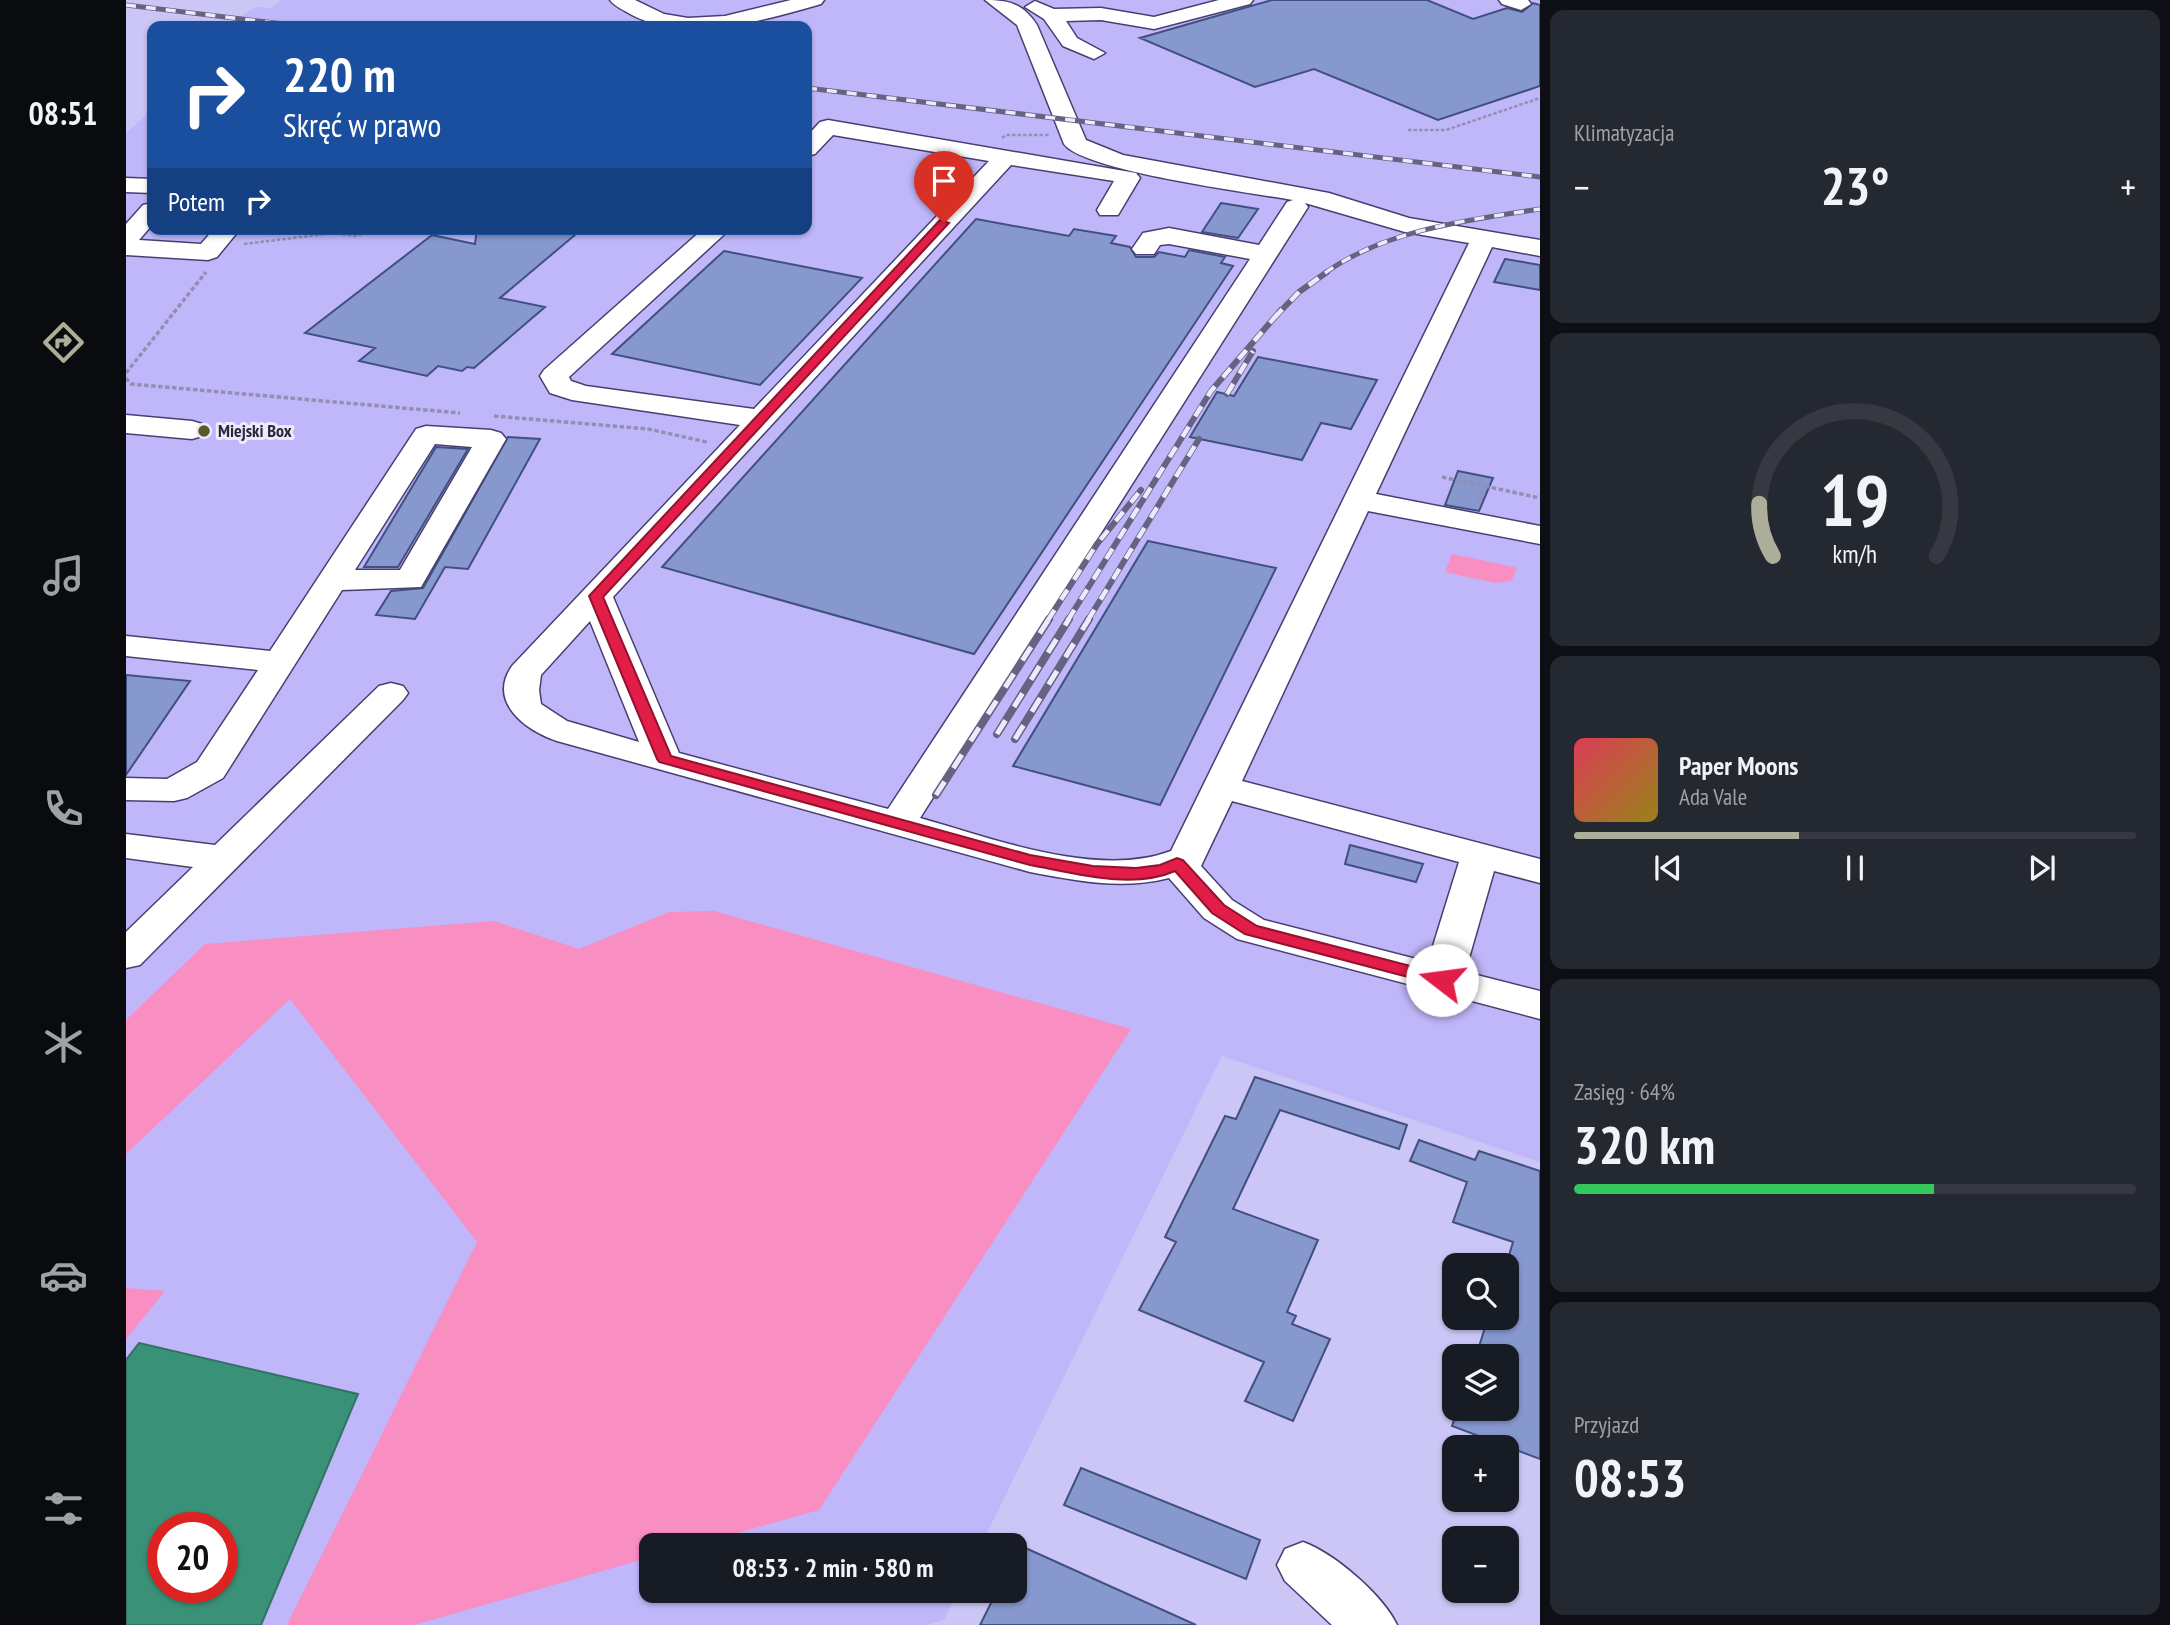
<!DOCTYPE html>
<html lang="pl">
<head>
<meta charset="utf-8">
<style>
  :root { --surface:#171b24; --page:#242831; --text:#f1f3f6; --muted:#9ea1a6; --line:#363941; --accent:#adae99 }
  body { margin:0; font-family:"PT Sans Narrow",sans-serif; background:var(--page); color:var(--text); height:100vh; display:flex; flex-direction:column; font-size:26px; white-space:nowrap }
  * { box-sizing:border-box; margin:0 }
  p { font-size:23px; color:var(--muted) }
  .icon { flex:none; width:38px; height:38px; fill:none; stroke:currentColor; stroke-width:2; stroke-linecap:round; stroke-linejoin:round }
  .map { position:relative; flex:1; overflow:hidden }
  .panel { display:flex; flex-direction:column; gap:10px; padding:10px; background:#0d0f14; width:630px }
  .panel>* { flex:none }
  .banner { position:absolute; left:21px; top:21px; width:665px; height:214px; border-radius:14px; box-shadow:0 2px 5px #0004; background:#1a4fa0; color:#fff; overflow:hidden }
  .fabs { position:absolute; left:1316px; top:1253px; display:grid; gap:14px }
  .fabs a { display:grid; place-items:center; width:77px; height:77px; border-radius:14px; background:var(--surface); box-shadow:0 2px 5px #0004; font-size:35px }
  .speed { position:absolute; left:21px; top:1512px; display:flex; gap:14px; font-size:35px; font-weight:700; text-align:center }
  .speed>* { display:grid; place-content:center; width:91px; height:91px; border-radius:50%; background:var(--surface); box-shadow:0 2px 5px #0004; line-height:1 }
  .speed .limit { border:10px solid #d22; background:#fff; color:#111 }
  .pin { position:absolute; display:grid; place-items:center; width:60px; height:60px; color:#fff; margin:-72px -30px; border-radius:50% 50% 50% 0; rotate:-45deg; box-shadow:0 0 7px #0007 }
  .pin .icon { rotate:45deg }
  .me { position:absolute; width:77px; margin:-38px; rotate:285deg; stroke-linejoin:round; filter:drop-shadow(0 0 5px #0008) }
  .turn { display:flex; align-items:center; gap:24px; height:147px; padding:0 21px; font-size:32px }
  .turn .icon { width:91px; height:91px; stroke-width:2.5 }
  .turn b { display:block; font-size:49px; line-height:60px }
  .then { display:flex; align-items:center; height:66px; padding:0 21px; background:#0003; gap:14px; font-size:26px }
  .big { font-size:52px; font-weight:700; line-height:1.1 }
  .panel .widget { flex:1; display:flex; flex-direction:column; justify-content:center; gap:10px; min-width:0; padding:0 24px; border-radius:14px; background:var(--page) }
  .panel .dial { align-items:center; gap:0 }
  .dial svg { height:182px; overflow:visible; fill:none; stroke:var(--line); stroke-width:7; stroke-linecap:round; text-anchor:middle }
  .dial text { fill:var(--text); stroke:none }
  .song { display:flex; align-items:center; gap:21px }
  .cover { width:84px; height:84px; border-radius:10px; background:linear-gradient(135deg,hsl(350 70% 55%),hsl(50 70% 35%)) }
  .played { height:7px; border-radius:4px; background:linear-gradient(90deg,var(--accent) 40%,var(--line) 40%) }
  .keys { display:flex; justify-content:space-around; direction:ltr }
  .heat { display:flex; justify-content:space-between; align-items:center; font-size:38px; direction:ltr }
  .charge { height:10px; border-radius:5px; background:linear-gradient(90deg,#34c759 64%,var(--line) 0) }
  .trip { position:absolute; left:513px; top:1533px; width:388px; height:70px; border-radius:14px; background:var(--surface); box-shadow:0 2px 5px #0004; font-weight:700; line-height:70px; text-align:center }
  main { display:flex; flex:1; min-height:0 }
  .tabs { display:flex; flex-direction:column; width:126px; justify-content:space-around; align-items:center; background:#090b0e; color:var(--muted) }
  .tabs .icon { width:49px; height:49px }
  .tabs .current { color:var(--accent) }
  .tabs b { font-size:32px; color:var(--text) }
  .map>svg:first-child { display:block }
  .built { fill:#bfb7f9; fill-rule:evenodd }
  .green { fill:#f88ec2 }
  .water { fill:#399177; stroke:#357266; stroke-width:2; fill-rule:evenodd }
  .building { fill:#8798ce; stroke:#415080; stroke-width:2 }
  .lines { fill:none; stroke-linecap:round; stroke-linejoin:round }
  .minor-casing { stroke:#483f71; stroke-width:3 }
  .path-far1 { stroke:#938eb4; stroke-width:2.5; stroke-dasharray:3.5 2; stroke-linecap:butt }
  .path { stroke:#938eb4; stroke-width:3.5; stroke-dasharray:4.5 2.5; stroke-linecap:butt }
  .minor { fill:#fff; fill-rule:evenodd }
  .rail-far2-casing { stroke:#666281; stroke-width:5 }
  .rail-far1-casing { stroke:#666281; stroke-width:6 }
  .rail-casing { stroke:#666281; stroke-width:8 }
  .rail-far2 { stroke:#ecebfd; stroke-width:3.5; stroke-dasharray:10; stroke-linecap:butt }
  .rail-far1 { stroke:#ecebfd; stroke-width:4.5; stroke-dasharray:12; stroke-linecap:butt }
  .rail { stroke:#ecebfd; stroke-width:5; stroke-dasharray:16; stroke-linecap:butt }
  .route { fill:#e11d48; stroke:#92132f; stroke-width:2 }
  .poi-dot { fill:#595a27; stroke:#ecebfd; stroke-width:2.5 }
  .labels { text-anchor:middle; stroke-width:6; stroke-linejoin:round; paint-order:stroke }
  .far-poi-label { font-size:18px; font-weight:bold; fill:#2b283e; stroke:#ecebfd; text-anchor:start }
</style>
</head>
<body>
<main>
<nav class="tabs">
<b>08:51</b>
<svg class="icon current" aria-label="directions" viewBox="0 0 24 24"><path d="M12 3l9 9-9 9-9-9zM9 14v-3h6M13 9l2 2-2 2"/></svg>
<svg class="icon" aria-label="music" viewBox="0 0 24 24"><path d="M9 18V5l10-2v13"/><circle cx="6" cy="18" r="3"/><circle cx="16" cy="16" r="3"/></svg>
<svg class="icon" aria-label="phone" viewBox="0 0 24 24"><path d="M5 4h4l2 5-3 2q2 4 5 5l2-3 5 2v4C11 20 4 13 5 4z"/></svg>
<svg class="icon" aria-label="climate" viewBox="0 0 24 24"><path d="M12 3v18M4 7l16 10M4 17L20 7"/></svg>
<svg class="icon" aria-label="car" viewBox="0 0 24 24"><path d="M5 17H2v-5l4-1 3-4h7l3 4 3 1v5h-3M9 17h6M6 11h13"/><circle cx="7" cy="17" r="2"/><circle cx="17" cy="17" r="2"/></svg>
<svg class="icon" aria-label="filters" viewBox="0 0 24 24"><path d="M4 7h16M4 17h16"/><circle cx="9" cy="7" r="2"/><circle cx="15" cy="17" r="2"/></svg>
</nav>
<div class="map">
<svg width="1414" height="1625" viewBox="0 0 1414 1625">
  <rect width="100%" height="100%" fill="#cbc6f5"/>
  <path class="built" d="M 155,0 L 1414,0 L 1414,1162 L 1096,1056 L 855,1545 L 525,1545 L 525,1591 L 832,1591 L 818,1620 L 800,1625 L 0,1625 L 0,133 L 26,110 L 26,229 L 681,229 L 681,26 L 101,26 L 129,7 L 146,8 ZM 37,1528 L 96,1528 L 96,1587 L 37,1587 Z"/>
  <path class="green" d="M 1326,554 L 1388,567 L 1391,569 L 1385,581 L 1369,583 L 1319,572 Z
    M 588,911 L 1005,1029 L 693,1510 L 568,1545 L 525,1545 L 525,1557 L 288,1625 L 161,1625 L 351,1242 L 164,999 L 0,1154 L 0,1020 L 79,944 L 368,921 L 453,949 L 543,912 Z
    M 0,1288 L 39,1291 L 0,1339 Z"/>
  <path class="water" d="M 13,1343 L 232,1394 L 135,1625 L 0,1625 L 0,1360 ZM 37,1528 L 96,1528 L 96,1587 L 37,1587 Z"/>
  <path class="building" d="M 1146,0 L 1301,0 L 1347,19 L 1381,8 L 1396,12 L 1407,3 L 1414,5 L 1414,86 L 1312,120 L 1188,69 L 1129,87 L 1014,38 Z
    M 1095,203 L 1132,209 L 1112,238 L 1076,232 Z
    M 850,219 L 943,236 L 948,229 L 990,236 L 985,243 L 1004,247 L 1010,257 L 1028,257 L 1033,252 L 1059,257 L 1063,250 L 1099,257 L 1095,263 L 1107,266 L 848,654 L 536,567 Z
    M 351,229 L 456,229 L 374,298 L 419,307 L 348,368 L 341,367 L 336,371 L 312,366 L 301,376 L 233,361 L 249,348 L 179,333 L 306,235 L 349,244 Z
    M 598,251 L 736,278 L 634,385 L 486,354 Z
    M 1379,259 L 1414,265 L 1414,290 L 1368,282 Z
    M 1132,357 L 1251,380 L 1225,429 L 1195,423 L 1176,460 L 1064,437 L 1091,392 L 1108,396 Z
    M 382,437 L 414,439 L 342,569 L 319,567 L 289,619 L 250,615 L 265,591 L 297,588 Z
    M 310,447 L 342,449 L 272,567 L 238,567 Z
    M 1332,471 L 1367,478 L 1353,511 L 1319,505 Z
    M 1022,541 L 1150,568 L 1034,805 L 887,766 Z
    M 0,675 L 64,681 L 0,775 Z
    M 1224,845 L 1297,864 L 1290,882 L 1219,864 Z
    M 1129,1077 L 1281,1125 L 1273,1149 L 1154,1110 L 1107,1209 L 1192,1240 L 1161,1312 L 1170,1316 L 1166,1324 L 1204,1339 L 1167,1421 L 1119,1401 L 1138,1362 L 1013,1310 L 1050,1242 L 1039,1237 L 1099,1116 L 1110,1119 Z
    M 1293,1140 L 1349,1160 L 1353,1151 L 1414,1171 L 1414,1459 L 1326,1426 L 1332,1409 L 1381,1409 L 1381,1356 L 1350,1356 L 1362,1318 L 1381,1318 L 1381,1262 L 1387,1242 L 1327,1222 L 1341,1182 L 1284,1161 Z
    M 955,1468 L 1134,1540 L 1120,1579 L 938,1505 Z
    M 895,1546 L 1070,1625 L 854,1625 L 871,1591 L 889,1591 L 889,1557 Z"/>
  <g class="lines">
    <defs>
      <path id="minor" d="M 484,0 L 509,0 L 538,14 L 562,18 L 599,16 L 665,0 L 698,0 L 695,4 C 639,20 561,44 506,15 C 498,10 489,7 484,0 Z
        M 859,0 C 884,0 897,4 911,25 L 960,140 L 997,155 L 1203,193 L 1283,218 L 1414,240 L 1414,256 L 1366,247 L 1250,494 L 1414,526 L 1414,544 L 1242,511 L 1116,781 L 1414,859 L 1414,883 L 1368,871 L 1339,972 L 1414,991 L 1414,1019 L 1111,939 L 1078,918 L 1043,878 C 996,890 951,881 904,872 L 431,741 C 400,731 361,702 386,666 L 614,425 L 446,400 L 424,393 L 414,376 L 418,370 L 577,229 L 604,229 L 443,377 L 445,381 L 460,386 L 628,409 L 863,161 L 707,135 L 689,154 L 681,156 L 681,136 L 694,122 L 702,120 L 1010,173 L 1014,178 L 992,215 L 974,215 L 971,210 L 988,181 L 885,165 L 487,597 L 553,753 L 762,809 L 1124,259 L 1043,244 L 1034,245 L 1028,254 L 1010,254 L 1006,249 L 1017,233 L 1043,228 L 1133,245 L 1161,202 L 1167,200 C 1127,193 957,171 938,144 L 891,25 ZM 1179,203 L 1279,232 L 1343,243 L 1045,851 C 972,879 866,838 794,818 L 1182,207 ZM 464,621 L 513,742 L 441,721 L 415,704 L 413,690 L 415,675 ZM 1106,801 L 1333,862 L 1302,962 L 1138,920 L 1106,900 L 1075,866 Z
        M 1093,0 L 1127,0 L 1124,4 L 1028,29 L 975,20 L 940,21 L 951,38 L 979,53 L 968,59 L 937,46 L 918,19 L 899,7 L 909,1 L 928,9 L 975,8 L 1028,17 Z
        M 1373,0 L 1402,0 L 1405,4 L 1395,10 L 1376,4 Z
        M 0,178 L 26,179 L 26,193 L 0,192 Z
        M 26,203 L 26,225 L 13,240 L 75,244 L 88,229 L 114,229 L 91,257 L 82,260 L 0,255 L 0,224 L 17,205 Z
        M 0,415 L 66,421 L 76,424 L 80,430 L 76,436 L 66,439 L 0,433 Z
        M 300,426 L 365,430 L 375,433 L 380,439 L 295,587 L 216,590 L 97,778 L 61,798 L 48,801 L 0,800 L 0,778 L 41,779 L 71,762 L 132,670 L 0,656 L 0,636 L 144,651 L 290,429 ZM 309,444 L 346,447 L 274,570 L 229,570 Z
        M 265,683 L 277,686 L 282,693 L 277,700 L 14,965 L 0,968 L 0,932 L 67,867 L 0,858 L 0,834 L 89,845 L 253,686 Z
        M 1177,1542 C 1208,1553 1257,1595 1271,1625 L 1206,1625 L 1159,1581 L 1151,1565 L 1159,1549 Z"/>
    </defs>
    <use href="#minor" class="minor-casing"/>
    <path class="path-far1" d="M 1282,130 L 1320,130 L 1414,98
      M 876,138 L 880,135 L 923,135
      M 118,244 L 208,233 L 229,236 L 256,229"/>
    <path class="path" d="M 0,373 L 80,272
      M 0,378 L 5,384 L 334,413
      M 368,416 L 522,429 L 581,442
      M 1316,477 L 1359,486 L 1351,502
      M 1359,486 L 1414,498"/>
    <use href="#minor" class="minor"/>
    <defs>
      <path id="rail-far2" d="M 0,5 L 174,26
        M 681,88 L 1414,177
        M 1199,273 C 1259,230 1342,220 1414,209"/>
      <path id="rail-far1" d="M 1148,318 L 1173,292 L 1201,272
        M 1101,394 L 1127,351
        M 922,620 L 971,544 L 1015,490
        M 942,620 L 1085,391 L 1155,310
        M 962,620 L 1073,439"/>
      <path id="rail" d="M 871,734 L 943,619
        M 889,739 L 963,619
        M 810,795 L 923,619"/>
    </defs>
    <use href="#rail-far2" class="rail-far2-casing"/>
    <use href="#rail-far1" class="rail-far1-casing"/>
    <use href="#rail" class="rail-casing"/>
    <use href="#rail-far2" class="rail-far2"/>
    <use href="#rail-far1" class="rail-far1"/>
    <use href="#rail" class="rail"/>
  </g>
  <path class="route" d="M 814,220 L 823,223 L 477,597 L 545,756 L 904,855 L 967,866 L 1010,868 L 1034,865 L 1051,858 L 1057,860 L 1098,905 L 1131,926 L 1323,976 L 1325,980 L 1323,984 L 1316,986 L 1119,934 L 1086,913 L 1049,871 C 1006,890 948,873 904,865 L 533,762 L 531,759 L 463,596 Z"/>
  <circle class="poi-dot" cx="78" cy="431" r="7"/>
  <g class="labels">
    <g class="far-poi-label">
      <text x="92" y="437">Miejski Box</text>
    </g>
  </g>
</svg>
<div class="fabs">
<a><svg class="icon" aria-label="search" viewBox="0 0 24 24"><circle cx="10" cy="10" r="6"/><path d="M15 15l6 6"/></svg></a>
<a><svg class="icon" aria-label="layers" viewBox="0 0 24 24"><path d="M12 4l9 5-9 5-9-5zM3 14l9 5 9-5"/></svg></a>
<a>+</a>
<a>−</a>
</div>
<div class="speed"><div class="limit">20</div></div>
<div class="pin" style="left:818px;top:223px;background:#d93025"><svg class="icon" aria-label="arrive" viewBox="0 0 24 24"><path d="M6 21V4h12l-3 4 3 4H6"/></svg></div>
<svg class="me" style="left:1316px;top:980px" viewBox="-20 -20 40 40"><circle r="19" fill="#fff"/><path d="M0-13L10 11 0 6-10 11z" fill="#e11d48"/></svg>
<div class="trip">08:53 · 2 min · 580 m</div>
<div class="banner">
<div class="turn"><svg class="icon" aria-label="right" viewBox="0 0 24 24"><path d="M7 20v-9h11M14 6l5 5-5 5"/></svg><div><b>220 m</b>Skręć w prawo</div></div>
<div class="then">Potem<svg class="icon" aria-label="right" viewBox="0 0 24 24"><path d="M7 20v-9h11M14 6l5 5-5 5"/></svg></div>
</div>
</div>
<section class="panel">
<div class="widget"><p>Klimatyzacja</p>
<div class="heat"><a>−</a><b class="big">23°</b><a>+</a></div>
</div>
<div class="widget dial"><svg viewBox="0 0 100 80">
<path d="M14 69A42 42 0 1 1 86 69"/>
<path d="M14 69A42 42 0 0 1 8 46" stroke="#adae99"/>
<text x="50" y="56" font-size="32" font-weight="700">19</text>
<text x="50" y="72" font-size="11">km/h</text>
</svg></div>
<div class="widget">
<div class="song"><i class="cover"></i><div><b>Paper Moons</b><p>Ada Vale</p></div></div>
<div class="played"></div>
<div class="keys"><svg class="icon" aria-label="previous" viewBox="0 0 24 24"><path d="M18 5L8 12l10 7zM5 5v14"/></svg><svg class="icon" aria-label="pause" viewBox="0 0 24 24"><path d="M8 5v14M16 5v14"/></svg><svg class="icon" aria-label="next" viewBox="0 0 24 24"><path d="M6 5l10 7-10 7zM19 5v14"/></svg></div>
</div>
<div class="widget"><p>Zasięg · 64%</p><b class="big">320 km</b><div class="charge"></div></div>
<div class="widget"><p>Przyjazd</p><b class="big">08:53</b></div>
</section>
</main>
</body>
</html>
